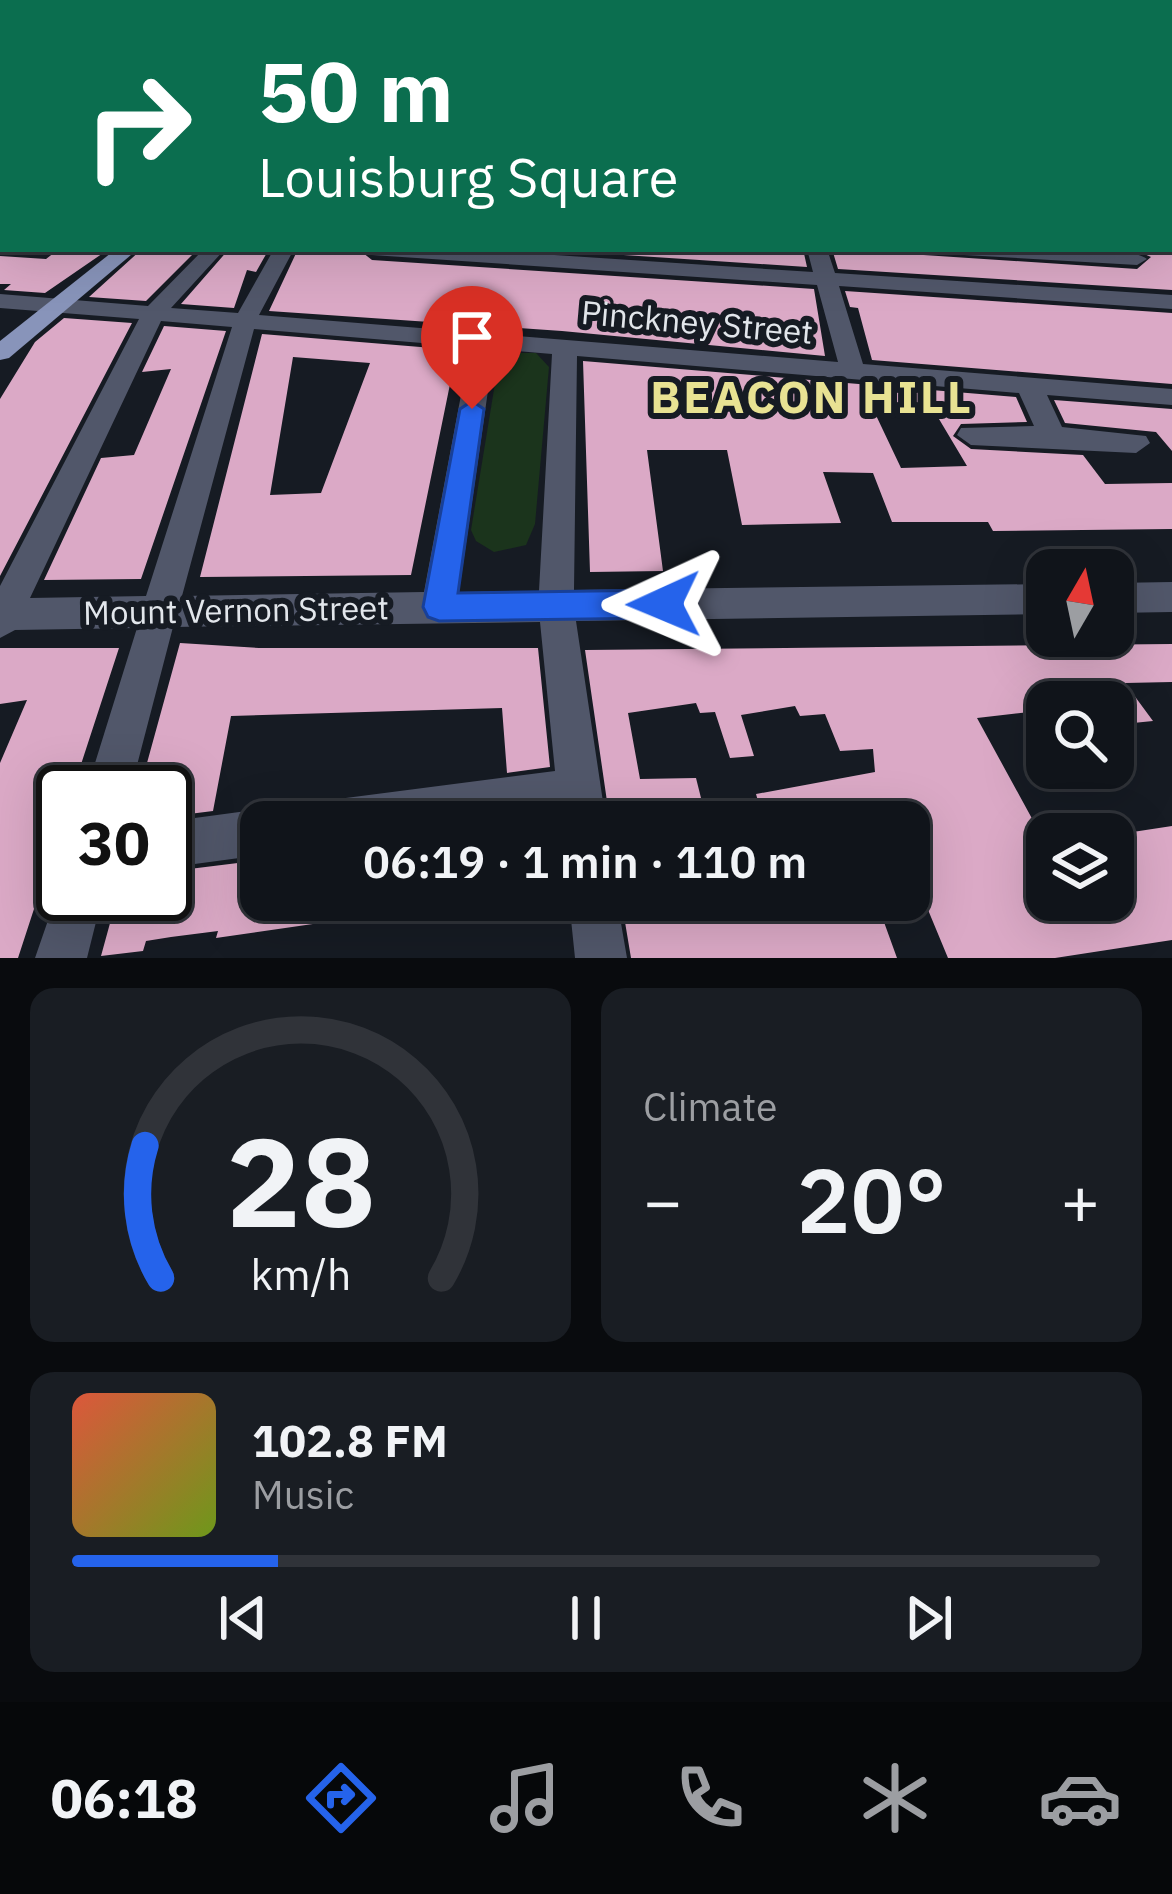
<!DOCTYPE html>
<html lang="en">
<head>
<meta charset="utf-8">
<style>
  :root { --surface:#10141a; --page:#191d23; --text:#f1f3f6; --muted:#9c9ea2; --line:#303339; --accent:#2563eb }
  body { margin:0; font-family:"IBM Plex Sans",sans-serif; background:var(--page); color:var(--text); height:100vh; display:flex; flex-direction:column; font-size:45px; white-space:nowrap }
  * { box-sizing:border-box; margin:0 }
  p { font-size:39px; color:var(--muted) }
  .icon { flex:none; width:66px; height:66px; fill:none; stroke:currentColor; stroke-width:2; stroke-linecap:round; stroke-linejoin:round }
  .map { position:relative; height:958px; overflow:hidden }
  .details { display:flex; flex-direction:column; gap:30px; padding:30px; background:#090b0e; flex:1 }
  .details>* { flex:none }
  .banner { position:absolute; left:0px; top:0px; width:1173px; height:252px; box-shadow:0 12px 48px #0002,0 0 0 3px var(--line); background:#0b6e4f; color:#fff; overflow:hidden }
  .needle { width:78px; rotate:9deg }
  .tools { position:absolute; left:1026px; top:549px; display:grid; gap:24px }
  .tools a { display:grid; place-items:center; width:108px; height:108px; border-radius:24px; background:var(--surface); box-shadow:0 12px 48px #0002,0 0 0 3px var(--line); font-size:60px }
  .speed { position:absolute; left:36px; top:765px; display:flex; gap:24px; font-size:60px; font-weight:700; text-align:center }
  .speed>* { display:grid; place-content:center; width:156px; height:156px; border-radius:50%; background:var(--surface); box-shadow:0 12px 48px #0002,0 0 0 3px var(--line); line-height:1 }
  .speed .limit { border:6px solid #111; border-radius:18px; background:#fff; color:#111 }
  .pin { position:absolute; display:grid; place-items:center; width:102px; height:102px; color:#fff; margin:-123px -51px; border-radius:50% 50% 50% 0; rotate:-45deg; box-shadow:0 0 12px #0007 }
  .pin .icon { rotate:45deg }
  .me { position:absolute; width:132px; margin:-66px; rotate:269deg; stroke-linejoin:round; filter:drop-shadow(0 0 9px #0008) }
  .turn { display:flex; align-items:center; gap:42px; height:252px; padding:0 60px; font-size:54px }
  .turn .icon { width:156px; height:156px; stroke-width:2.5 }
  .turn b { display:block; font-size:84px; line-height:102px }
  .big { font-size:90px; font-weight:600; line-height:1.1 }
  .details .widget { flex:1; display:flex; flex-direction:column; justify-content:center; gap:18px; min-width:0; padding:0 42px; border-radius:24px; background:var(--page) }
  .details .dial { align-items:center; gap:0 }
  .dial svg { height:312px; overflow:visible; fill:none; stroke:var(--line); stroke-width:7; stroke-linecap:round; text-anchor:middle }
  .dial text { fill:var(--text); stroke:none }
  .song { display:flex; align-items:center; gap:36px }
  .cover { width:144px; height:144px; border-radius:18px; background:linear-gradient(135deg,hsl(10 70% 55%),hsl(80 70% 35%)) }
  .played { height:12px; border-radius:6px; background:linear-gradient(90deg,var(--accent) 20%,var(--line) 20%) }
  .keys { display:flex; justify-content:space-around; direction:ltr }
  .heat { display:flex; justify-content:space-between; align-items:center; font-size:66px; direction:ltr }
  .details .tiles { flex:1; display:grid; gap:30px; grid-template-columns:1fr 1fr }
  .widget:last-child { grid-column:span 2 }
  .trip { position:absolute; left:240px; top:801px; width:690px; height:120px; border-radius:24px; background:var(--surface); box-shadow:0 12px 48px #0002,0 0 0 3px var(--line); font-weight:600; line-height:120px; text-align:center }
  .tabs { display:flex; height:192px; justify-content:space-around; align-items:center; background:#06080a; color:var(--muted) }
  .tabs .icon { width:84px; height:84px }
  .tabs .on { color:var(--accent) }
  .tabs b { font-size:54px; color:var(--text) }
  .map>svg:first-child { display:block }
  .green { fill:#1b341c }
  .building { fill:#dba9c6; fill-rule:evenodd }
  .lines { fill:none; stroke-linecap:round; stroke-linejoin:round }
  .minor { fill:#51576a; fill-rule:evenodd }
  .major { fill:#8894ba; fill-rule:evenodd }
  .highway { fill:#9daddb; fill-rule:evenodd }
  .route { fill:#2563eb; stroke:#184099; stroke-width:3 }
  .labels { text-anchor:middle; stroke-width:12; stroke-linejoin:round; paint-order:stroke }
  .street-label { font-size:33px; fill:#e2e6eb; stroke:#161b23 }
  .district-label { font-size:45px; font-weight:bold; letter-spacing:3px; fill:#e8e293; stroke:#161b23 }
</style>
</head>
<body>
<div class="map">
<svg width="1172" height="958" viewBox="0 0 1172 958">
  <rect width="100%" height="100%" fill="#161b23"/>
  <path class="green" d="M 515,353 L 536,353 L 549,367 L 535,524 L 526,545 L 494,552 L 476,541 L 471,530 L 498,365 Z"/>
  <path class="building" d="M 59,249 L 109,249 L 45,293 L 4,290 L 11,284 L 0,284 L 0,256 L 46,259 Z
    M 142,249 L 198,249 L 146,301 L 89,297 Z
    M 229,249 L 269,249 L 256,272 L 247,270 L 234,308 L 181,304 Z
    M 298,249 L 358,249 L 372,260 L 814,289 L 825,356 L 562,331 L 269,311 Z
    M 532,249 L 803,249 L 807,267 Z
    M 832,249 L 1137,269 L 1151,257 L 1133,249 L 1172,249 L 1172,290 L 838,269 Z
    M 845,291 L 1172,313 L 1172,384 L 872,360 L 858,308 L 850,307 Z
    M 64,318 L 132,323 L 0,576 L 0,399 L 35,342 Z
    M 164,326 L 226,331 L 141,579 L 44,580 L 101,458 L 134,455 L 171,369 L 142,372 Z
    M 262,334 L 457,350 L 411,575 L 200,577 ZM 293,357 L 370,363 L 321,493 L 270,495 Z
    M 583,361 L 1016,397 L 1027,422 L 961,424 L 953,436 L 971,449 L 1083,455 L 1105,484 L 1172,483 L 1172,529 L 993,531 L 988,522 L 892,522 L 873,473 L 823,472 L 841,523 L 742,525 L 727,450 L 647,450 L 663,571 L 590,572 ZM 873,409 L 936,414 L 967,466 L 901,468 Z
    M 1054,400 L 1172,409 L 1172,451 L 1156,432 L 1065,423 Z
    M 180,643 L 259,648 L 538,648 L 550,767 L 507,773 L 502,708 L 231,716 L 213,811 L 165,817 L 165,792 L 139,792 Z
    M 1172,644 L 1172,682 L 1125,683 L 1153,721 L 1113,725 L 1113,702 L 1047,702 L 1047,710 L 977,718 L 1047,846 L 1047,900 L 1113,900 L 1113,835 L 1172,826 L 1172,940 L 1055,958 L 948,958 L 909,864 L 909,822 L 764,822 L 756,794 L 875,772 L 873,749 L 840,751 L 825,714 L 800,716 L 795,706 L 741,715 L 754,756 L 730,758 L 715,712 L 700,713 L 696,703 L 628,713 L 640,779 L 696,778 L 707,822 L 610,822 L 585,650 Z
    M 0,648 L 119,648 L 72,792 L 63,792 L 63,820 L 18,958 L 0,958 L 0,763 L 27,700 L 0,704 Z
    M 261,860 L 261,900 L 388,900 L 389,913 L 216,938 L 218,931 L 171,937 L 146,941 L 143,951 L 101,956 L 118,894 L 165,894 L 165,872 Z
    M 633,900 L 876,900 L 897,958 L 631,958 L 624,916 L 636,914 Z"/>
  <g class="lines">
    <path class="minor" d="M 0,163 L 3,163 L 3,173 L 0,173 Z
      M 0,188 L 3,188 L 3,198 L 0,198 Z
      M 1170,201 L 1172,201 L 1172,213 L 1170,213 Z
      M 204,249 L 225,249 L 171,308 L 238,313 L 274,249 L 294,249 L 259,315 L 838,362 L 817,285 L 372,255 L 362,249 L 463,249 L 813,272 L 807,249 L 827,249 L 835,273 L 1172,295 L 1172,309 L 839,286 L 863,364 L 1172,389 L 1172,405 L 1047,395 L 1062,427 L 1146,436 L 1150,443 L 1136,453 L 971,445 L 957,435 L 961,428 L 1034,426 L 1019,393 L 577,356 L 574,590 L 1047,584 L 1047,614 L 576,621 L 606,822 L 560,822 L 560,814 L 502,822 L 315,822 L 322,806 L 338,799 L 555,771 L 540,622 L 173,627 L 130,792 L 86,792 L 137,628 L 15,630 L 0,638 L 0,586 L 139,319 L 0,308 L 0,294 L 148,306 ZM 161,321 L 232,327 L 146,596 L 30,598 ZM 254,329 L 470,347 L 424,592 L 182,596 ZM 494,349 L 552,354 L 539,591 L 459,592 Z
      M 954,249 C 991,249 1124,242 1147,259 L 1137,265 L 964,255 Z
      M 1172,582 L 1172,612 L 1113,613 L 1113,583 Z
      M 261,809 L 277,816 L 280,822 L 261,822 L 261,855 L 165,868 L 165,822 Z
      M 63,877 L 63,894 L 103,894 L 87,958 L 35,958 Z
      M 569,900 L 617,900 L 627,958 L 575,958 Z"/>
    <path class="major" d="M 116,249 L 138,249 L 9,358 L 0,360 L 0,341 Z"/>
    <path class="highway" d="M 3,141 L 3,153 L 0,154 L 0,142 Z"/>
  </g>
  <linearGradient id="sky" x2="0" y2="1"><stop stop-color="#0c0f13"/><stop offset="0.48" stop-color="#363f50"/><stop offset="1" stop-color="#363f50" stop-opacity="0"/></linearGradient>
  <rect width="1172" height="261" fill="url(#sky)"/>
  <path class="route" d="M 472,401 L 484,409 L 458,593 L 664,590 L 676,594 L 681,604 L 676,613 L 664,618 L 439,621 L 428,617 L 423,607 L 460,409 Z"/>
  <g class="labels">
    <g class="street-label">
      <text transform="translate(697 322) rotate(5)" y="12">Pinckney Street</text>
      <text transform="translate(236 610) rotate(-1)" y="12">Mount Vernon Street</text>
    </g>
    <g class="district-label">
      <text x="812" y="413">BEACON HILL</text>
    </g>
  </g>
</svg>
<div class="tools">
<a><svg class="needle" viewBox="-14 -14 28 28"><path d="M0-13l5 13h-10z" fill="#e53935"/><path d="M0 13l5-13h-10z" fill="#9c9ea2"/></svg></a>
<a><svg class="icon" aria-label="search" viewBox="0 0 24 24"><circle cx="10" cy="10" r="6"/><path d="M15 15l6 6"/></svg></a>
<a><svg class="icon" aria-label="layers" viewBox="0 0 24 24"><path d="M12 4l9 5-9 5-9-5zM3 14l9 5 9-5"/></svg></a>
</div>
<div class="speed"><div class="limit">30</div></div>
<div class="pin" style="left:472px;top:409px;background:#d93025"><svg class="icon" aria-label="arrive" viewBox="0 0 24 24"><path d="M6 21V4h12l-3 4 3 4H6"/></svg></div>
<svg class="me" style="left:664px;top:604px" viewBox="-20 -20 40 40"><path d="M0-17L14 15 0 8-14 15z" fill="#2563eb" stroke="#fff" stroke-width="4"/></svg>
<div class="trip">06:19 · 1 min · 110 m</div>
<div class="banner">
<div class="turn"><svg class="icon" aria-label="right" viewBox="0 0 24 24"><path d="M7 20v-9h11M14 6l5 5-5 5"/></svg><div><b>50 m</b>Louisburg Square</div></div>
</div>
</div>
<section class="details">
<div class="tiles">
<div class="widget dial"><svg viewBox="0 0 100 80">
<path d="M14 69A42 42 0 1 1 86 69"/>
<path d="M14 69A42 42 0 0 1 10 35" stroke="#2563eb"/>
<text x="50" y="56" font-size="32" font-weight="700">28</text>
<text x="50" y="72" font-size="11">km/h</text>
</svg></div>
<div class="widget"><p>Climate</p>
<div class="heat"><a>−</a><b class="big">20°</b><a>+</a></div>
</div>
<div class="widget">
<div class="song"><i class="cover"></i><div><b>102.8 FM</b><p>Music</p></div></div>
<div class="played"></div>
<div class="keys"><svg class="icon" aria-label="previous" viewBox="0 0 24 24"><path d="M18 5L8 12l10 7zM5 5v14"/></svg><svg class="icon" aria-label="pause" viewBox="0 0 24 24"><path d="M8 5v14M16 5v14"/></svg><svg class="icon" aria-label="next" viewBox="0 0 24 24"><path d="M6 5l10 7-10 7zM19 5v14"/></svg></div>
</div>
</div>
</section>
<nav class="tabs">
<b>06:18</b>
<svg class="icon on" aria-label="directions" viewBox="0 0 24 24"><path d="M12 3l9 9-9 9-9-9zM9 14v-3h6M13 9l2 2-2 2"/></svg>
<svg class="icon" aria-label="music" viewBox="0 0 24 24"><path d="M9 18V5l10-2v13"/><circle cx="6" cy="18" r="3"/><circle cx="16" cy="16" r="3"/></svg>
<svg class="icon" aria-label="phone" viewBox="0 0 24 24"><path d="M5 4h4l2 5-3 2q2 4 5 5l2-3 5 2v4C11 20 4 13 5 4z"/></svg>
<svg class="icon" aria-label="climate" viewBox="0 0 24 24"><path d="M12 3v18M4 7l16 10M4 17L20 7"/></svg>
<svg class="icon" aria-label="car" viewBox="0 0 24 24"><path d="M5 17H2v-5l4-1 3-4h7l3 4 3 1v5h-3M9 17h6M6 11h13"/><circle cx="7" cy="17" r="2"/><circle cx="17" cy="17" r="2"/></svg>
</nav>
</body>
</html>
